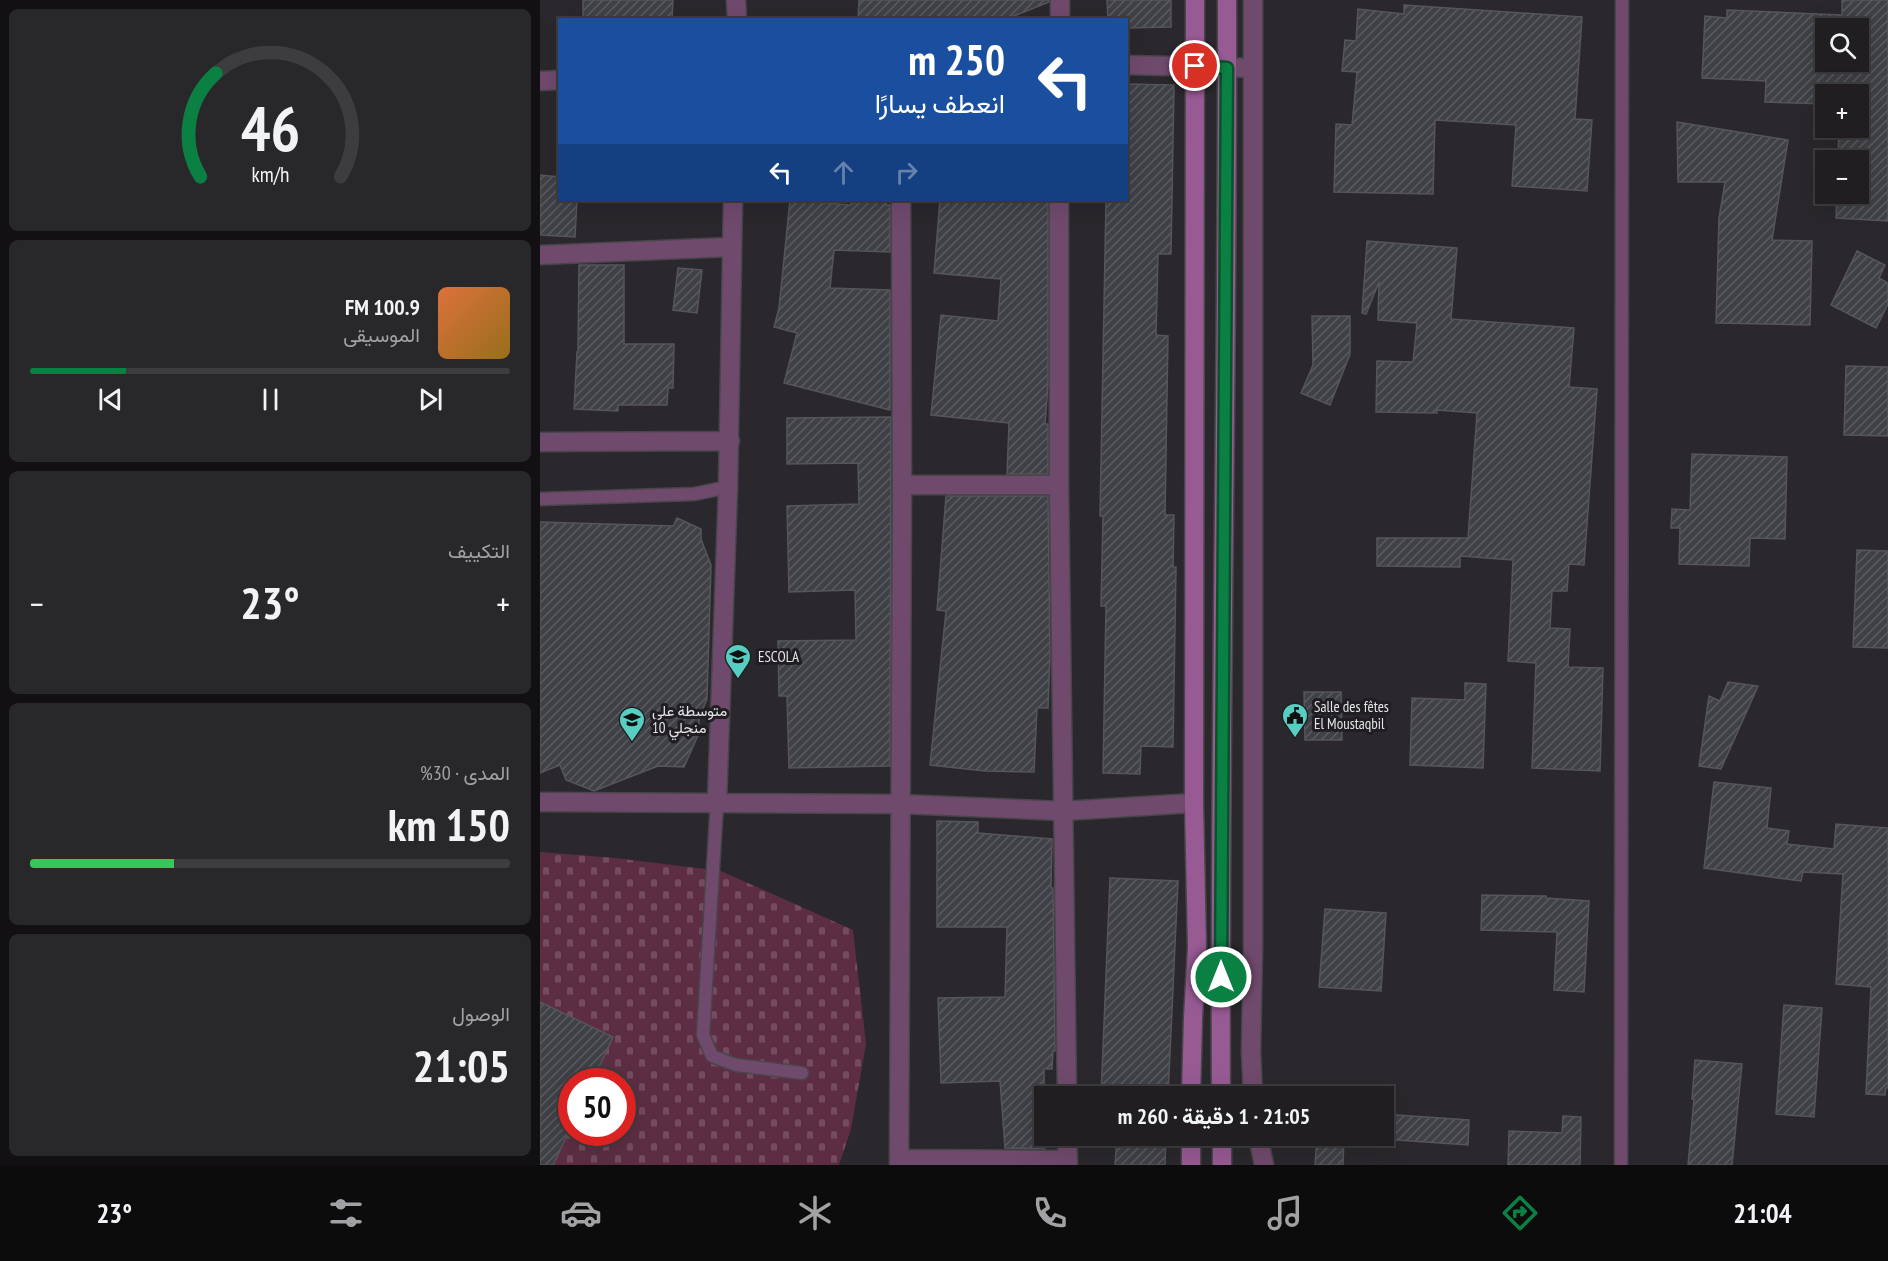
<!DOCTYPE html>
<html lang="ar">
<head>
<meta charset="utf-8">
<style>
  :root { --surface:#201e21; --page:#28272a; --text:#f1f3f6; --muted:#a2a2a5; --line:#3d3c3f; --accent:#0b8043 }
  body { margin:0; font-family:"PT Sans Narrow",Vazirmatn,sans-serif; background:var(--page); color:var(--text); direction:rtl; height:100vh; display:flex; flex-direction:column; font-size:22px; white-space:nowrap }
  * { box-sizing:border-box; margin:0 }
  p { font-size:20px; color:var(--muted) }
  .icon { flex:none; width:33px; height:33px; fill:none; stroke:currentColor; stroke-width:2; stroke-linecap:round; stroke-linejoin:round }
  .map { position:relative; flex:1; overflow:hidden; direction:ltr }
  .panel { display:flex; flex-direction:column; gap:9px; padding:9px; background:#121012; width:540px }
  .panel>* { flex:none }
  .hud { position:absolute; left:18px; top:18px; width:570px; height:183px; border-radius:0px; box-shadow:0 6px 24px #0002,0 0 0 2px var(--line); direction:rtl; background:#1a4fa0; color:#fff; overflow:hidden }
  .controls { position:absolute; left:1275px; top:18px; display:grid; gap:12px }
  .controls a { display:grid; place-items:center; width:54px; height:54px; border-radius:0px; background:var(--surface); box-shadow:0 6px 24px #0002,0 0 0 2px var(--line); font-size:30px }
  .speed { position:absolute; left:18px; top:1068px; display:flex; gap:12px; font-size:30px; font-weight:700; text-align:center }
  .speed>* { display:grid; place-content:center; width:78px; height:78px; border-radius:50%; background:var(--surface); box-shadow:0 6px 24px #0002,0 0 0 2px var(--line); line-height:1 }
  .speed .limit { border:9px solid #d22; background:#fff; color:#111 }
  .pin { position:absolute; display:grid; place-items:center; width:51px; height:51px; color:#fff; margin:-26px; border:3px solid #fff; border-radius:50%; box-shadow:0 2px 6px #0007 }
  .me { position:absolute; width:66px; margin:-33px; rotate:0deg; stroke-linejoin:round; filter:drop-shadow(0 0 4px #0008) }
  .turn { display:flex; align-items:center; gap:21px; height:126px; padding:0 24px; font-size:27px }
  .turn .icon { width:78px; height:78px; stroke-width:2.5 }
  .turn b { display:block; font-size:42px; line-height:51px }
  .lanes { display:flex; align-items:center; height:57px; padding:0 24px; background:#0003; justify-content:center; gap:30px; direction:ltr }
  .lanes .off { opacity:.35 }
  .big { font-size:45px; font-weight:700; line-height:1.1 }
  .panel .card { flex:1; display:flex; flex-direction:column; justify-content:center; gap:9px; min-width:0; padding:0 21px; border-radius:9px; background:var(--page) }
  .panel .dial { align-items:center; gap:0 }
  .dial svg { height:156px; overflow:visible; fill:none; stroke:var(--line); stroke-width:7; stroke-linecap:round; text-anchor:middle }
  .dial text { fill:var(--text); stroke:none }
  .song { display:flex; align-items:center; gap:18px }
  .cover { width:72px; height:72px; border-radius:9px; background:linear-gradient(135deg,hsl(20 70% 55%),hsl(40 70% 35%)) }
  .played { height:6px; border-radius:3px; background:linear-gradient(90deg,var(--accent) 20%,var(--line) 20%) }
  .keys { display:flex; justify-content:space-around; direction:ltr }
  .heat { display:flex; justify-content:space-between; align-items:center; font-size:33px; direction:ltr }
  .charge { height:9px; border-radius:4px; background:linear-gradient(90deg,#34c759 30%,var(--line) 0) }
  .trip { position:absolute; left:494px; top:1086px; width:360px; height:60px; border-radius:0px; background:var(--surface); box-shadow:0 6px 24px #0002,0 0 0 2px var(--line); font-weight:700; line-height:60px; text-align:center; direction:rtl }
  .tab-bar { display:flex; height:96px; justify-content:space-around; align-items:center; background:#0d0c0d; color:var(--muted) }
  .tab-bar .icon { width:42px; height:42px }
  .tab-bar .active { color:var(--accent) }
  .tab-bar b { font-size:27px; color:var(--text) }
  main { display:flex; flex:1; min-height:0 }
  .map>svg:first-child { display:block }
  .cemetery { fill:url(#cemetery-stones); fill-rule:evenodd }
  .building { fill:url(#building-hatch); stroke:#55555a; stroke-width:1.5; fill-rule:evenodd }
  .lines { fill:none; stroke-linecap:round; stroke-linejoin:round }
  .service-casing { stroke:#48464a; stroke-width:15 }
  .minor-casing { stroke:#48464a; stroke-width:21 }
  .secondary-casing { stroke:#48464a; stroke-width:21 }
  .service { stroke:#704a6d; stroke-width:12 }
  .minor { stroke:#704a6d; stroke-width:18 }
  .secondary { stroke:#975a93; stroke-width:18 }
  .route-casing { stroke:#07532c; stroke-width:15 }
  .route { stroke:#0b8043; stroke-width:10 }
  .labels { text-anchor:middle; stroke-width:6; stroke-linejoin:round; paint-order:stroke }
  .poi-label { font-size:15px; fill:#e4e3e6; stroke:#201e23; text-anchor:start }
</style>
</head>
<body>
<main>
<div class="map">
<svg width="1348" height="1165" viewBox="0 0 1348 1165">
  <defs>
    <pattern id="cemetery-stones" width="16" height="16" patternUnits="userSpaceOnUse" patternTransform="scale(1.5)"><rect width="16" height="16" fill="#5d2e43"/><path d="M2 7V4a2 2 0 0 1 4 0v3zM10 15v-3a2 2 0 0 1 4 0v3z" fill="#744c5e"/></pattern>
    <pattern id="building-hatch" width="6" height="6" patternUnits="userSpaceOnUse" patternTransform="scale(1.5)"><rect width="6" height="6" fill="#404146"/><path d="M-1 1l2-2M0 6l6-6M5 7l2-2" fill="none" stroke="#5b5c61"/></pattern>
  </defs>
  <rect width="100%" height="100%" fill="#2a282c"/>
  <path class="cemetery" d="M 0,852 L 75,858 L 181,871 L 313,930 L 326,1044 L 311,1129 L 299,1165 L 0,1165 ZM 32,1082 L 82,1082 L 82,1132 L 32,1132 Z"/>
  <path class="building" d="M 43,0 L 133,0 L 132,20 L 43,20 Z
    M 319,0 L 509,0 L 509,2 L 464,20 L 318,20 Z
    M 567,0 L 631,0 L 631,27 L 586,28 L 586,20 L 568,20 Z
    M 1302,0 L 1348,0 L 1348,221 L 1296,218 L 1297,194 L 1318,194 L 1318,160 L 1298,160 L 1299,128 L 1318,128 L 1318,94 L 1286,94 L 1286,104 L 1225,102 L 1226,81 L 1162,78 L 1165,16 L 1187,18 L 1187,10 L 1302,15 ZM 1286,28 L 1318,28 L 1318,62 L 1286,62 Z
    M 864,5 L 1042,17 L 1035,119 L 1052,120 L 1047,191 L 972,186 L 976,125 L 895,120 L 893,194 L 794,192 L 796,124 L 812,125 L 817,72 L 802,71 L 805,40 L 816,41 L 818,9 L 864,14 Z
    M 586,84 L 634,85 L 631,254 L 618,254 L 616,335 L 628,336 L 625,515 L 634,515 L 633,567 L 636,567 L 633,747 L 601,746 L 600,774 L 563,773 L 566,606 L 561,606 L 563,516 L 560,516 L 566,200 L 586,200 Z
    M 1137,122 L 1248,140 L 1232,240 L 1272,241 L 1270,325 L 1176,323 L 1179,218 L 1185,182 L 1138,182 Z
    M 0,175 L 20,177 L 20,200 L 37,200 L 35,237 L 0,235 Z
    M 250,200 L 311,205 L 311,203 L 315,203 L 315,200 L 346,200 L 346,205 L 350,205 L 350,252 L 294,250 L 290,288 L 350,290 L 350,410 L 244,383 L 257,333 L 234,327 L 239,308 Z
    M 400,200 L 508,201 L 508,384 L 505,424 L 508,424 L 508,474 L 467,474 L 469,423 L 391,415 L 401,315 L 458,321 L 461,279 L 394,273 Z
    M 827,241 L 917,248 L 911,319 L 1034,328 L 1029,387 L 1057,389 L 1044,565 L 1029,564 L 1027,591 L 1012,591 L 1010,628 L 1030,629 L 1028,667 L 1063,668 L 1060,771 L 992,768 L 996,663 L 968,661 L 973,560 L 920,556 L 920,567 L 837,566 L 837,538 L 928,538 L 937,413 L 897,410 L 897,413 L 836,412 L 837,361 L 873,362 L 877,323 L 838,320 L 839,282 L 826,314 L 822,313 Z
    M 1317,251 L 1345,265 L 1339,278 L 1348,283 L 1348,304 L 1336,328 L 1291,305 Z
    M 39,265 L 84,265 L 84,344 L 134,344 L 133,388 L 128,388 L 127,405 L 78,405 L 78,411 L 34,409 L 37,352 L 38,352 Z
    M 138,268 L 162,270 L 157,313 L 133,310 Z
    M 772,316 L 810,316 L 810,354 L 790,405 L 761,393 L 773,365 Z
    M 1306,366 L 1348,367 L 1348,436 L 1304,435 Z
    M 351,417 L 350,766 L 249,768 L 247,696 L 239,696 L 238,641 L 316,640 L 315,590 L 249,592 L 247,506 L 319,504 L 318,463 L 247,464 L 247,418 Z
    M 1152,454 L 1247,457 L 1245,539 L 1210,538 L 1209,566 L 1139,564 L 1140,528 L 1131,528 L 1132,509 L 1150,510 Z
    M 406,496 L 508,496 L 510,657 L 508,708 L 497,708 L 494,772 L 445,771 L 390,765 L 406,611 L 397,610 Z
    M 137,518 L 161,529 L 161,539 L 171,565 L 167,699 L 159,718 L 159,733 L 144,767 L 118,766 L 54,791 L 26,780 L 20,765 L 0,773 L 0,522 L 133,526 Z
    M 1317,550 L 1348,551 L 1348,648 L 1313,647 Z
    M 1188,682 L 1218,686 L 1181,769 L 1159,766 L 1169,696 L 1180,701 Z
    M 925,683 L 946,684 L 943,768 L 870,765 L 872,698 L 925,700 Z
    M 764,692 L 801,692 L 802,740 L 765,740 Z
    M 1174,782 L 1231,788 L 1227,828 L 1249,831 L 1247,844 L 1294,849 L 1296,824 L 1348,828 L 1348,1088 L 1346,1088 L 1345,1095 L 1326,1094 L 1331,987 L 1296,984 L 1303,874 L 1263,872 L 1261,881 L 1164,868 Z
    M 397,821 L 438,822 L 438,833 L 512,839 L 511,888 L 513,888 L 515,1051 L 513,1051 L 512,1069 L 504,1069 L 505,1149 L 465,1148 L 460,1081 L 401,1083 L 398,998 L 465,997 L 467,927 L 397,927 Z
    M 570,878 L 638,881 L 628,1096 L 561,1096 Z
    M 942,895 L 1006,896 L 1006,898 L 1049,901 L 1044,992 L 1014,990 L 1017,932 L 941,930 Z
    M 785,909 L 846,913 L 841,991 L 779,987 Z
    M 0,1002 L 73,1037 L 52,1082 L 32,1082 L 32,1125 L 13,1165 L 0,1165 Z
    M 1244,1005 L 1282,1008 L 1274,1117 L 1236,1114 Z
    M 1155,1060 L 1202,1064 L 1192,1165 L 1148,1165 L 1154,1099 L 1152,1099 Z
    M 843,1114 L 929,1120 L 928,1145 L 843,1139 Z
    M 1023,1116 L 1041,1117 L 1040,1165 L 968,1165 L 969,1131 L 1022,1133 Z
    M 577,1136 L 626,1136 L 625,1165 L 575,1165 Z
    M 777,1136 L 804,1136 L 803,1165 L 775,1165 Z"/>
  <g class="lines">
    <defs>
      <path id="service" d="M 0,499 L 154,494 L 188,487
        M 177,802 L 163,1035 L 172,1056 L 196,1065 L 262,1073
        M 1081,1165 L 1082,0"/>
      <path id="minor" d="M 196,0 L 197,20
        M 713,0 L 713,946 L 711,1051 L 713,1096
        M 520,20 L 520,0
        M 586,65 L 712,68
        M 0,81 L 20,80
        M 519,200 L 519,485 L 527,1096
        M 0,255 L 191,247
        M 0,442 L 190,441
        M 362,485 L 519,485
        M 0,802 L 360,804 L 523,811 L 654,803
        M 177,802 L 188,487 L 193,200
        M 527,1136 L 528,1165
        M 718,1136 L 724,1165
        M 359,1159 L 528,1160
        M 359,1165 L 362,485 L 361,200"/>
      <path id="secondary" d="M 651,1096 L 653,1018 L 657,948 L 654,803 L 655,0
        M 681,1096 C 679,731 688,366 687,0
        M 682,1136 L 682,1165
        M 651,1165 L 651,1136"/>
    </defs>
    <use href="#service" class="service-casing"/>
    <use href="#minor" class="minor-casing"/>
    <use href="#secondary" class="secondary-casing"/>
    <use href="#service" class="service"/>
    <use href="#minor" class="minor"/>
    <use href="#secondary" class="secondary"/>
  </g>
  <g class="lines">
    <defs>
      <path id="route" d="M 655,66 L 687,68 L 681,977"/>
    </defs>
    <use href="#route" class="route-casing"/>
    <use href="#route" class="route"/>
  </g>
  <defs>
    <symbol id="school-pin" viewBox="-11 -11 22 30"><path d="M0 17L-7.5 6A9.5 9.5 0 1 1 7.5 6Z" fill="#57cec2" stroke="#201e23"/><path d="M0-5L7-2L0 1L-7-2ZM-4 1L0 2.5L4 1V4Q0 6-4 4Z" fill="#111"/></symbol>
    <symbol id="civic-pin" viewBox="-11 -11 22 30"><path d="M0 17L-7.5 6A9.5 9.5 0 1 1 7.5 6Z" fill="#57cec2" stroke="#201e23"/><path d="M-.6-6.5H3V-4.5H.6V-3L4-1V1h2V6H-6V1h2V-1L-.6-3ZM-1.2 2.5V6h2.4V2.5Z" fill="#111"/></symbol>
  </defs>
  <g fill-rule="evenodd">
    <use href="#school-pin" x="183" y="642" width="30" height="40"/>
    <use href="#civic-pin" x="740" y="701" width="30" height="40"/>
    <use href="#school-pin" x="77" y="705" width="30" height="40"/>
  </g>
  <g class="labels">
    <g class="poi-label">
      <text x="218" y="662">ESCOLA</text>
      <text x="774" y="712">Salle des fêtes<tspan x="774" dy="17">El Moustaqbil</tspan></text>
      <text x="112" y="716">متوسطة علي<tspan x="112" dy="17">منجلي 10</tspan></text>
    </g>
  </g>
</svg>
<div class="controls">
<a><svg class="icon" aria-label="search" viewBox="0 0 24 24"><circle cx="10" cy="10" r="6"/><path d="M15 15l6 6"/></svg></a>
<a>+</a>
<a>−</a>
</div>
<div class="speed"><div class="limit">50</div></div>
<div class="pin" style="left:655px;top:66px;background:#d93025"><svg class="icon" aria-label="arrive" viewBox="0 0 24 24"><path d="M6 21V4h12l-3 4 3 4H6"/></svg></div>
<svg class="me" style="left:681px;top:977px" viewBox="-20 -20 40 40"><circle r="17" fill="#0b8043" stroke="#fff" stroke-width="3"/><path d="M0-11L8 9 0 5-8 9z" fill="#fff"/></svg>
<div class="trip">21:05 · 1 دقيقة · 260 m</div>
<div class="hud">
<div class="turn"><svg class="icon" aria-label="left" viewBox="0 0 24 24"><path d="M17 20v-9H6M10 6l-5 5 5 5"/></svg><div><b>250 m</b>انعطف يسارًا</div></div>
<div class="lanes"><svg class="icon" aria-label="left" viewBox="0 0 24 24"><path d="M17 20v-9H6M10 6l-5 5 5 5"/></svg><svg class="icon off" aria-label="ahead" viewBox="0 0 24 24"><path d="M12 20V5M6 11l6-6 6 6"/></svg><svg class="icon off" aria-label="right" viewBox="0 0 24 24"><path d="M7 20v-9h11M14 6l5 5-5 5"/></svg></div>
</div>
</div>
<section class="panel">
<div class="card dial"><svg viewBox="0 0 100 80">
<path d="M14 69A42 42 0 1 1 86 69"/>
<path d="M14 69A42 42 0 0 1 22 16" stroke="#0b8043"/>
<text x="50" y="56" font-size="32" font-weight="700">46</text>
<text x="50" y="72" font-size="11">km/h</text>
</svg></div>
<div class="card">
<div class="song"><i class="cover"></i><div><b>100.9 FM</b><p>الموسيقى</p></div></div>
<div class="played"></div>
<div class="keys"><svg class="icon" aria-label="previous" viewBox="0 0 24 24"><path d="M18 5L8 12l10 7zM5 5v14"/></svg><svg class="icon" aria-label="pause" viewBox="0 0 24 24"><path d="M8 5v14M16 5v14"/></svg><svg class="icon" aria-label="next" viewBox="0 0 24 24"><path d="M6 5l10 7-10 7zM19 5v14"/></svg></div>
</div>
<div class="card"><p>التكييف</p>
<div class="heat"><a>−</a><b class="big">23°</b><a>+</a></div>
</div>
<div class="card"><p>المدى · 30%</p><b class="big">150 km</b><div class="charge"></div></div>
<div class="card"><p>الوصول</p><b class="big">21:05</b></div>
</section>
</main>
<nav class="tab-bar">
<b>21:04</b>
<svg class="icon active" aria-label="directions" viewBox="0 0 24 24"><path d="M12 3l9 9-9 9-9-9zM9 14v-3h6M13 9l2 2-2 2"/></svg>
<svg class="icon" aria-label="music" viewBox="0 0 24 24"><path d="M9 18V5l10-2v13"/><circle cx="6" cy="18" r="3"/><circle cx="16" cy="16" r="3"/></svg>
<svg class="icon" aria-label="phone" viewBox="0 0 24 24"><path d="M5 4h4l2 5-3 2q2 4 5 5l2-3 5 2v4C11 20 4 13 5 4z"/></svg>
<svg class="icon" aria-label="climate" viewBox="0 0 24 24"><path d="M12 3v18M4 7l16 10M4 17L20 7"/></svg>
<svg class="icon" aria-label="car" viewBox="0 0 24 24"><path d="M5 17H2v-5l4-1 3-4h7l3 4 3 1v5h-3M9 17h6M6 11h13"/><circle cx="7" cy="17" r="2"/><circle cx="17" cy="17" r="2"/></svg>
<svg class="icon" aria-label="filters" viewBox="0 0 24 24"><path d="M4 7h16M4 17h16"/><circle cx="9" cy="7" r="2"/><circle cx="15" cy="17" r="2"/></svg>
<b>23°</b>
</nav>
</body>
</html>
